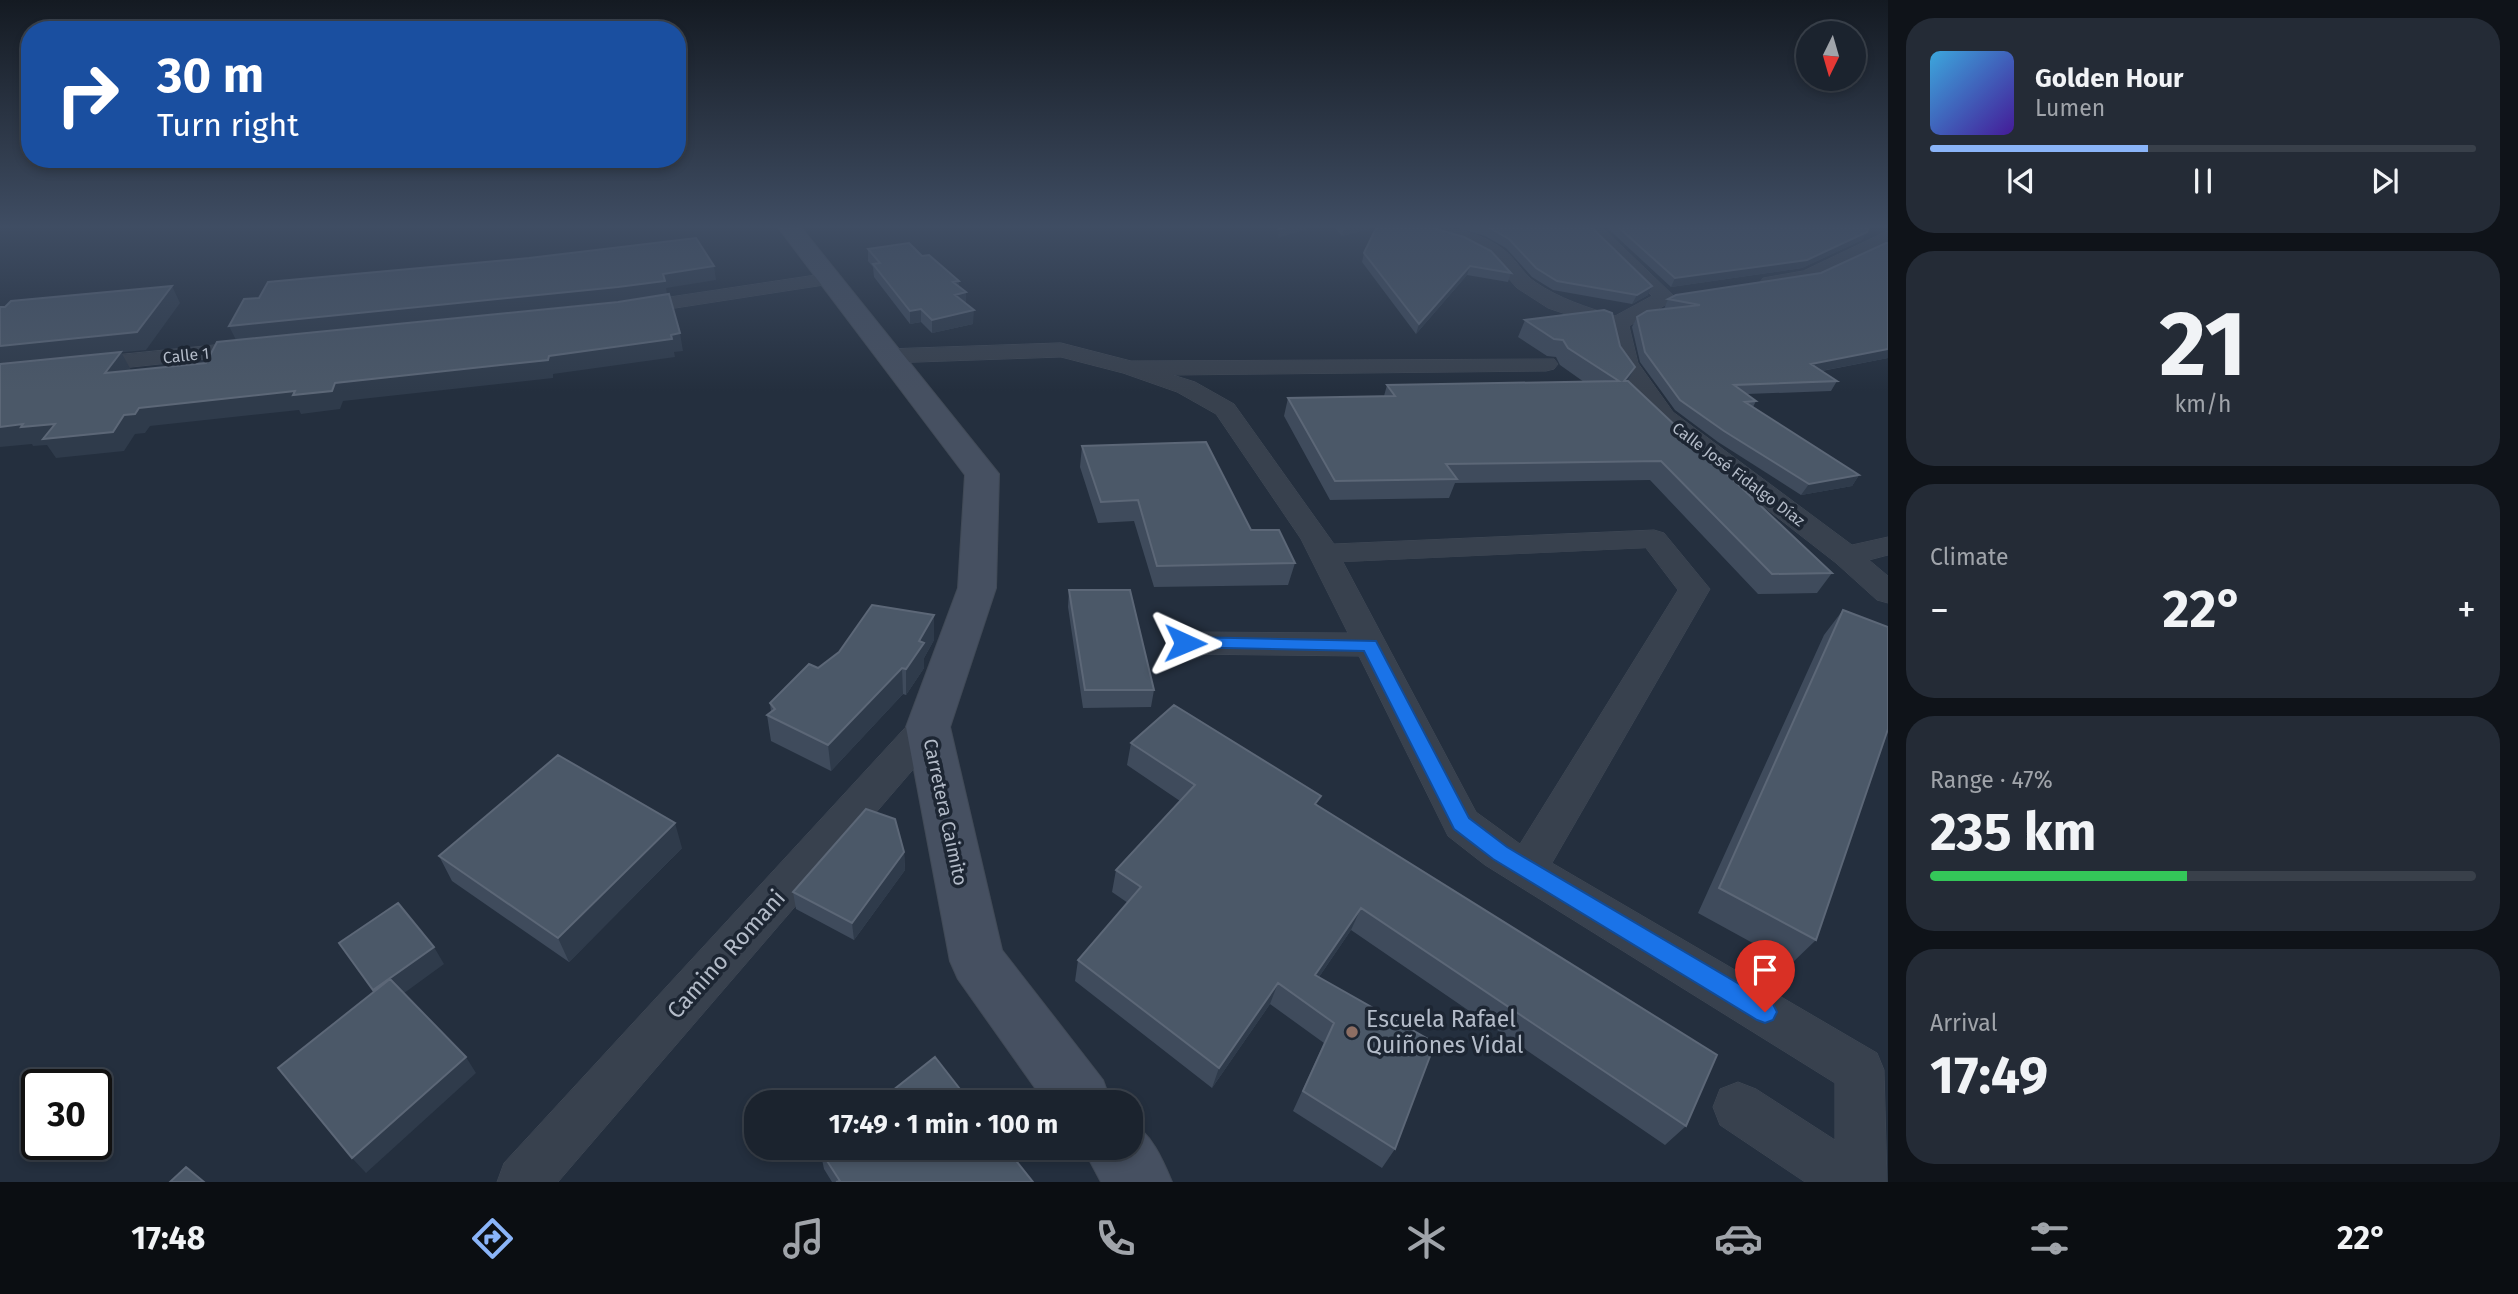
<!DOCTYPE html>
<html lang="en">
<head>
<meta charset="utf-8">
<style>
  :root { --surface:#1b232e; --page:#242b36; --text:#f1f3f6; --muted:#a0a4aa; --line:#39404a; --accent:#8ab4f8 }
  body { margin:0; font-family:"Fira Sans",sans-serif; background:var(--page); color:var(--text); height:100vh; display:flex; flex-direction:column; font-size:26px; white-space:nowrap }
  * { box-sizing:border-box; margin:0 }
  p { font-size:23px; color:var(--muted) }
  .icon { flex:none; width:38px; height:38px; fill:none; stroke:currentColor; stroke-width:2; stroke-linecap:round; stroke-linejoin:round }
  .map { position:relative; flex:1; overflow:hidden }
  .side { display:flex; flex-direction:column; gap:18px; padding:18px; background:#0f1319; width:630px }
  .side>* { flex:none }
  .hud { position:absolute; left:21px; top:21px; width:665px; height:147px; border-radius:28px; box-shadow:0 4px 10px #0003,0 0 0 2px var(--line); background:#1a4fa0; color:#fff; overflow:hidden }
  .needle { width:46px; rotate:185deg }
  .controls { position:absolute; left:1796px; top:21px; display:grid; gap:14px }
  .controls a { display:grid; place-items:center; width:70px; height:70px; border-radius:50%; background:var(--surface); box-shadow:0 4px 10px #0003,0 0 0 2px var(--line); font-size:35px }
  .speed { position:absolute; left:21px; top:1069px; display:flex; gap:14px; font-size:35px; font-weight:700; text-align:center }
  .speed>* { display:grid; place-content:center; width:91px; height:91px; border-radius:50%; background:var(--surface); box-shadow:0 4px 10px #0003,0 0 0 2px var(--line); line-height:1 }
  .speed .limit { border:4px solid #111; border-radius:10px; background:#fff; color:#111 }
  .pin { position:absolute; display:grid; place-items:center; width:60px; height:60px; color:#fff; margin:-72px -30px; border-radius:50% 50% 50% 0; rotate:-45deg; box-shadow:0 0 7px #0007 }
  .pin .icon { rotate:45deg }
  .me { position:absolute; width:77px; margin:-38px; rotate:91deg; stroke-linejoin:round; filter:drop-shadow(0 0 5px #0008) }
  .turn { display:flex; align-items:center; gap:24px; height:147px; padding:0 21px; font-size:32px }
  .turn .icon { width:91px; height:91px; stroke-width:2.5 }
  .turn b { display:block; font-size:49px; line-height:60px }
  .big { font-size:52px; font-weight:700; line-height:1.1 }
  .side .widget { flex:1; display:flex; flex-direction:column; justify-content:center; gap:10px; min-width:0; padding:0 24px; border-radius:28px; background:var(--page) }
  .side .dial { align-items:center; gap:0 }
  .dial b { font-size:91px; line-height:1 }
  .song { display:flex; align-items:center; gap:21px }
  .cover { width:84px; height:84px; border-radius:10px; background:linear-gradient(135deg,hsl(200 70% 55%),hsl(260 70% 35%)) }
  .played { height:7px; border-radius:4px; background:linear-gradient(90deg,var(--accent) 40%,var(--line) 40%) }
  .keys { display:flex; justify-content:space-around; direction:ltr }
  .heat { display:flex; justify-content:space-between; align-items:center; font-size:38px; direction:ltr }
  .charge { height:10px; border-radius:5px; background:linear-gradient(90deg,#34c759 47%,var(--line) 0) }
  .trip { position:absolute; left:744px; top:1090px; width:399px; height:70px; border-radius:28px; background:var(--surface); box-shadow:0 4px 10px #0003,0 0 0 2px var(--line); font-weight:700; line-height:70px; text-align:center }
  .menu { display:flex; height:112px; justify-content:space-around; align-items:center; background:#0b0e12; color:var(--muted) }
  .menu .icon { width:49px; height:49px }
  .menu .on { color:var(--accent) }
  .menu b { font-size:32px; color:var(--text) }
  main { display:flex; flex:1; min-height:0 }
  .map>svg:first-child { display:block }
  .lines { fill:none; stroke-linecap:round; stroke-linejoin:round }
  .street-casing { stroke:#414a57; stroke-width:1 }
  .secondary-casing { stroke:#414a57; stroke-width:2 }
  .street { fill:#38414e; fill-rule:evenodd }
  .secondary { fill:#465061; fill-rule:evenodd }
  .wall { fill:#3f4b5c }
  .shaded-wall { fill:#2f3b4b }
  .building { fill:#4b5868; stroke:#5c6777; stroke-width:2 }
  .route { fill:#1a73e8; stroke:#114b97; stroke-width:2 }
  .education-dot { fill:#8d6e63; stroke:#1d2633; stroke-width:2.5 }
  .labels { text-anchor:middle; stroke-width:7; stroke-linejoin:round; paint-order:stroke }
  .far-street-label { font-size:16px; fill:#b4bcc9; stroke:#1d2633 }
  .street-label { font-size:19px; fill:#b4bcc9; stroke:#1d2633 }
  .near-street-label { font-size:23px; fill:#b4bcc9; stroke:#1d2633 }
  .near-poi-label { font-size:23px; fill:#b4bcc9; stroke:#1d2633; text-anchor:start }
</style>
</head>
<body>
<main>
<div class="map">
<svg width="1888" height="1182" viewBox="0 0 1888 1182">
  <rect width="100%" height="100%" fill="#242f3e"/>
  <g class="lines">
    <defs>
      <path id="street" d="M 1416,226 C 1445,225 1480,231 1504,250 C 1516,259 1523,274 1535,282 C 1560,299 1586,307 1615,316 L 1652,296 L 1582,226 L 1601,226 L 1675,297 L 1672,301 L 1629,326 L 1638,363 L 1673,412 L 1852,545 L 1888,537 L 1888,555 L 1869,560 L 1888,576 L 1888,603 L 1877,600 L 1836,563 L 1655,422 L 1614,363 L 1607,328 L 1548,308 L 1517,288 L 1490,258 L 1462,243 L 1419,230 Z
        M 1888,231 L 1888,245 L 1815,280 L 1770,288 L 1763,286 L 1760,282 L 1763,278 L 1803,271 Z
        M 830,273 L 837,275 L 840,279 L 837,283 L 630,315 L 622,314 L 619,309 L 622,304 L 630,303 Z
        M 255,341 L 263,343 L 266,348 L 263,353 L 0,381 L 0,367 Z
        M 1061,343 L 1131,361 L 1554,359 L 1558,364 L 1554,369 L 1546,371 L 1173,375 L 1195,382 L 1234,404 L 1334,544 L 1654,530 L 1664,533 L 1710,589 L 1552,863 L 1877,1053 L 1884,1070 L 1887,1182 L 1805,1182 L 1720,1125 L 1713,1107 L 1720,1089 L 1738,1082 L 1756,1089 L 1835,1140 L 1835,1083 L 1485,865 L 1448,836 L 1359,656 L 1185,654 L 1173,651 L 1168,643 L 1173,635 L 1185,632 L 1348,633 L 1301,539 L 1216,414 L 1177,392 L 1123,373 L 1061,357 L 889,363 L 881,361 L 878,356 L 881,351 L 889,349 ZM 1646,548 L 1678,590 L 1520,844 L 1476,812 L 1343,562 Z
        M 928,713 L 941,717 L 946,727 L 941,737 L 558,1182 L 497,1182 L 504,1163 L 915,717 Z"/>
      <path id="secondary" d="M 777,226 L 800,226 L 999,474 L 996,588 L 950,727 L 1002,950 L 1103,1080 L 1111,1102 L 1045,1102 L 958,979 L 950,961 L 906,727 L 958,588 L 965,475 Z
        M 1130,1123 C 1151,1131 1164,1163 1172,1182 L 1101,1182 L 1083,1148 L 1130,1148 Z"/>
    </defs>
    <use href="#street" class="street-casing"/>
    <use href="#secondary" class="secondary-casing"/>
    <use href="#street" class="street"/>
    <use href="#secondary" class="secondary"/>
  </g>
  <path class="wall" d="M 1334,226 L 1426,226 L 1511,273 L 1508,282 L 1467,275 L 1416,334 L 1362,262 L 1364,253 L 1377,227 L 1342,236 Z
    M 1451,226 L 1590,226 L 1648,295 L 1632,304 L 1553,290 L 1532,277 L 1506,248 L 1485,236 Z
    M 1605,226 L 1869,226 L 1867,232 L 1862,240 L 1802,268 L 1671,287 Z
    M 868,249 L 922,256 L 959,281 L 959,287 L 973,324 L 932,333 L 921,322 L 910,324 L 874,277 L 873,267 L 868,261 Z
    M 1676,295 L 1888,358 L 1822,371 L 1837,381 L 1831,391 L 1747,394 L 1756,401 L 1753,407 L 1859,475 L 1852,486 L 1801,495 L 1718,442 L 1675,410 L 1640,362 L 1632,327 L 1637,317 L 1664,309 L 1668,299 Z
    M 1525,320 L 1620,346 L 1635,367 L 1628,381 L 1832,573 L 1817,593 L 1758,594 L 1650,480 L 1455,483 L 1449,498 L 1330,500 L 1284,416 L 1288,398 L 1384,396 L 1387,385 L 1584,382 L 1560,365 L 1556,357 L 1547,356 L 1518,337 Z
    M 1082,446 L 1251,530 L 1295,563 L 1288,585 L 1154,587 L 1134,521 L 1098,523 L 1080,467 Z
    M 1069,590 L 1154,690 L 1151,707 L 1083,708 L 1068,607 Z
    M 1843,610 L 1816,940 L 1791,964 L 1698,913 L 1824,635 Z
    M 934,640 L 924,658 L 924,668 L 906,695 L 903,694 L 831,771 L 771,741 L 767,715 L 771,712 L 770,703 L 818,668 Z
    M 1131,743 L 1318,806 L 1686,1126 L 1665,1145 L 1351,930 L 1319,977 L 1395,1149 L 1382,1168 L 1293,1111 L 1324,1043 L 1270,1004 L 1212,1088 L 1075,981 L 1078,960 L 1128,903 L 1112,892 L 1116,870 L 1180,801 L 1127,765 Z
    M 682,848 L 569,962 L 452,881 L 439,856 Z
    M 904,852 L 905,870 L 854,940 L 796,909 L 793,892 Z
    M 820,1150 L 1033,1182 L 832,1182 L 824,1169 Z"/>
  <path class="shaded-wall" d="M 1291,226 L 1317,226 L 1278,238 L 1279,229 Z
    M 1351,226 L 1379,226 L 1342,236 L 1344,228 Z
    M 1867,232 L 1862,240 L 1802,268 L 1671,287 L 1675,278 Z
    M 714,266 L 716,280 L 666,288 L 667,294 L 621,301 L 236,340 L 229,326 L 663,274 Z
    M 1470,266 L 1467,275 L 1416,334 L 1419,324 Z
    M 959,281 L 959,294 L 966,292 L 966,306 L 955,308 L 953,282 Z
    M 172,286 L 180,303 L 146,350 L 0,364 L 0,346 Z
    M 1652,286 L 1648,295 L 1632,304 L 1637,295 Z
    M 921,309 L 921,322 L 910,324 L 910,311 Z
    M 974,310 L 973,324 L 932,333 L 932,320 Z
    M 680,333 L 683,351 L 674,352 L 675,357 L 553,374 L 553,378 L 343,401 L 340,409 L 301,414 L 299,410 L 150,426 L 145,433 L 135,434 L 124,451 L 56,458 L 47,445 L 33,446 L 32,444 L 0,447 L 0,427 L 124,415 L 139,408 L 549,356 Z
    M 1888,349 L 1888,358 L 1805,374 L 1811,364 Z
    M 121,352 L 131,370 L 115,392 L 105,373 Z
    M 1635,367 L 1626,385 L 1624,381 Z
    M 1859,475 L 1852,486 L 1801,495 L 1809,484 Z
    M 934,615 L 934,640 L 924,658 L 924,668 L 906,695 L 906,669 L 919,641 Z
    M 902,668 L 903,694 L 831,771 L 828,745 Z
    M 675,823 L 682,848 L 569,962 L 558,938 Z
    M 904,852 L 905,870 L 854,940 L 852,923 Z
    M 1361,908 L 1351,930 L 1306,996 L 1315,975 Z
    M 434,947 L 444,964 L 385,1007 L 373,990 Z
    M 1278,983 L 1270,1004 L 1212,1088 L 1219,1068 Z
    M 466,1057 L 476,1073 L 366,1173 L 352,1158 Z"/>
  <path class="building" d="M 1281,226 L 1291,226 L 1279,229 Z
    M 1377,226 L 1426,226 L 1464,237 L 1491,251 L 1511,273 L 1470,266 L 1419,324 L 1364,253 Z
    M 1483,226 L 1590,226 L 1652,286 L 1637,295 L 1557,281 L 1536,268 L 1509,239 L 1488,227 Z
    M 1617,226 L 1869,226 L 1867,232 L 1807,260 L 1675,278 Z
    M 696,238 L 714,266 L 663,274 L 665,281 L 618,287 L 229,326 L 244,299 L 259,298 L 268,282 L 529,258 Z
    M 909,243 L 922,256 L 929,255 L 959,281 L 953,282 L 966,292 L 955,295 L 974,310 L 932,320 L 921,309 L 910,311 L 873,264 L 880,263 L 868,249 Z
    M 1886,243 L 1888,243 L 1888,349 L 1811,364 L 1837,381 L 1734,385 L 1756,401 L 1745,402 L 1859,475 L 1809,484 L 1724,431 L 1680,400 L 1645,352 L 1637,317 L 1647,311 L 1700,305 L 1668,299 L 1676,295 L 1821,273 Z
    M 172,286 L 137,332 L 0,346 L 0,307 L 5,307 L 11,301 Z
    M 669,294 L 680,333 L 671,335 L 672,339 L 549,356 L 548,360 L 335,383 L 332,391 L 293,395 L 295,391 L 139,408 L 135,414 L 124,415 L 113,432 L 43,439 L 55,424 L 21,427 L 23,424 L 0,427 L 0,364 L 121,352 L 105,373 L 206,363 L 217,342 L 618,302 Z
    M 1604,310 L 1612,313 L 1620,346 L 1635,367 L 1624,381 L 1628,381 L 1832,573 L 1772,574 L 1661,461 L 1446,464 L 1457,479 L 1335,481 L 1288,398 L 1395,396 L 1387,385 L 1619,381 L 1568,348 L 1563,340 L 1554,339 L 1525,320 Z
    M 1206,442 L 1251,530 L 1279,530 L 1295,563 L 1157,566 L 1138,500 L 1101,502 L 1082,446 Z
    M 1069,590 L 1130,590 L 1154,690 L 1085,690 Z
    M 872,605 L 934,615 L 919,641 L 924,643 L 906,669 L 902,668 L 828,745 L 767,715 L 775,709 L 770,703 L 809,664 L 818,668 L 839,652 Z
    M 1843,610 L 1888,627 L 1888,729 L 1816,940 L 1719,888 Z
    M 1174,705 L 1321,796 L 1315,804 L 1717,1055 L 1686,1126 L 1361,908 L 1315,975 L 1435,1043 L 1395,1149 L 1303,1091 L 1334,1023 L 1278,983 L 1219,1068 L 1078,960 L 1141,887 L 1116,870 L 1195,785 L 1131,743 Z
    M 558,755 L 675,823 L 558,938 L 439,856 Z
    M 866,809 L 895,819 L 904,852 L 852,923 L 793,892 Z
    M 398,903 L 434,947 L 373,990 L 339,943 Z
    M 390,979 L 466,1057 L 352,1158 L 278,1068 Z
    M 935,1057 L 970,1102 L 878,1102 Z
    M 822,1148 L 1006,1148 L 1033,1182 L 836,1182 L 840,1181 L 820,1150 Z
    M 186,1167 L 204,1182 L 170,1182 Z"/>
  <linearGradient id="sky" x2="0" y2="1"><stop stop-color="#141a22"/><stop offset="0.58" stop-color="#3f4d63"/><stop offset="1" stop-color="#3f4d63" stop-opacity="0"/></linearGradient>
  <rect width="1888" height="391" fill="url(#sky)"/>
  <path class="route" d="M 1185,637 L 1376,641 L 1469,818 L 1507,847 L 1773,1004 L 1777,1012 L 1773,1020 L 1765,1023 L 1757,1020 L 1493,859 L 1454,829 L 1364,651 L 1179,647 L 1176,643 L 1179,639 Z"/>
  <circle class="education-dot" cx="1352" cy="1032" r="7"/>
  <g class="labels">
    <g class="far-street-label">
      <text transform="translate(186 355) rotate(-6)" y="6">Calle 1</text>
      <text transform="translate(1739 474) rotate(37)" y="6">Calle José Fidalgo Díaz</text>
    </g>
    <g class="street-label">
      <text transform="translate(946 812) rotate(78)" y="7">Carretera Caimito</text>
    </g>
    <g class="near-street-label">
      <text transform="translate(726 954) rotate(-48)" y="8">Camino Romani</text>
    </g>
    <g class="near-poi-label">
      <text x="1366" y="1027">Escuela Rafael<tspan x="1366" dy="26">Quiñones Vidal</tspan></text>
    </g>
  </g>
</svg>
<div class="controls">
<a><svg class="needle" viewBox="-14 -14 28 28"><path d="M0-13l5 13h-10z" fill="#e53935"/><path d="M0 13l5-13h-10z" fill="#a0a4aa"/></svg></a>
</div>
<div class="speed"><div class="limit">30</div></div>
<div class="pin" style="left:1765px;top:1012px;background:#d93025"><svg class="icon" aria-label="arrive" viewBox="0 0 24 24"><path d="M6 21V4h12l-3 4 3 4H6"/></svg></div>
<svg class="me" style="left:1185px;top:643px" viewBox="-20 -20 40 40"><path d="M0-17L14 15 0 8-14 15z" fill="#1a73e8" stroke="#fff" stroke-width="4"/></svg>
<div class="trip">17:49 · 1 min · 100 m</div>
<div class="hud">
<div class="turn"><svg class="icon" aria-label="right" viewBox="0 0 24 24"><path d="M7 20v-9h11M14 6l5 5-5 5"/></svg><div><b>30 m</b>Turn right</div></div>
</div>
</div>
<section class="side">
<div class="widget">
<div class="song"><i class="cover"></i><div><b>Golden Hour</b><p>Lumen</p></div></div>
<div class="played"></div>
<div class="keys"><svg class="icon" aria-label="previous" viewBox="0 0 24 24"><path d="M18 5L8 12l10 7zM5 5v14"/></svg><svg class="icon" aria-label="pause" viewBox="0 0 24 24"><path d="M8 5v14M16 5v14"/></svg><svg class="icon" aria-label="next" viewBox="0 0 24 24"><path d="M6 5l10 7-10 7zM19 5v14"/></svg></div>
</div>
<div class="widget dial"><b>21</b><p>km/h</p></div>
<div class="widget"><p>Climate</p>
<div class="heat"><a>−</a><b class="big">22°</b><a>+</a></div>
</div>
<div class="widget"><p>Range · 47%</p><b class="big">235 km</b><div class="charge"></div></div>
<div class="widget"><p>Arrival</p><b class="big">17:49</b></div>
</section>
</main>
<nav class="menu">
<b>17:48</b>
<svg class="icon on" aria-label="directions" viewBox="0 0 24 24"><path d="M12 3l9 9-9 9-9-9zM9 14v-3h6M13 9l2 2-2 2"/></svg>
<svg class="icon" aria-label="music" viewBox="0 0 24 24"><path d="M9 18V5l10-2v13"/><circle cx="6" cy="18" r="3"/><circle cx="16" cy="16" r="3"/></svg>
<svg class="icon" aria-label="phone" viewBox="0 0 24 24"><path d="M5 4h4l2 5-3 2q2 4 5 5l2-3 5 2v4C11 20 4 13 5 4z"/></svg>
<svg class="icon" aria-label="climate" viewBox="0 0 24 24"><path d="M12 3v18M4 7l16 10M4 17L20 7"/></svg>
<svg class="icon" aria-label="car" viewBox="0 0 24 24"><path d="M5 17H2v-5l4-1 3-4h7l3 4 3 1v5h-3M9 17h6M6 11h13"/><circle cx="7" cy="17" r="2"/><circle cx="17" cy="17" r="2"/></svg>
<svg class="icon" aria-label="filters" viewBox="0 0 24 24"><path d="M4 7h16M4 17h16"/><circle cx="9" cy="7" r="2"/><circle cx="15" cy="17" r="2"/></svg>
<b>22°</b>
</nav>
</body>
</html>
